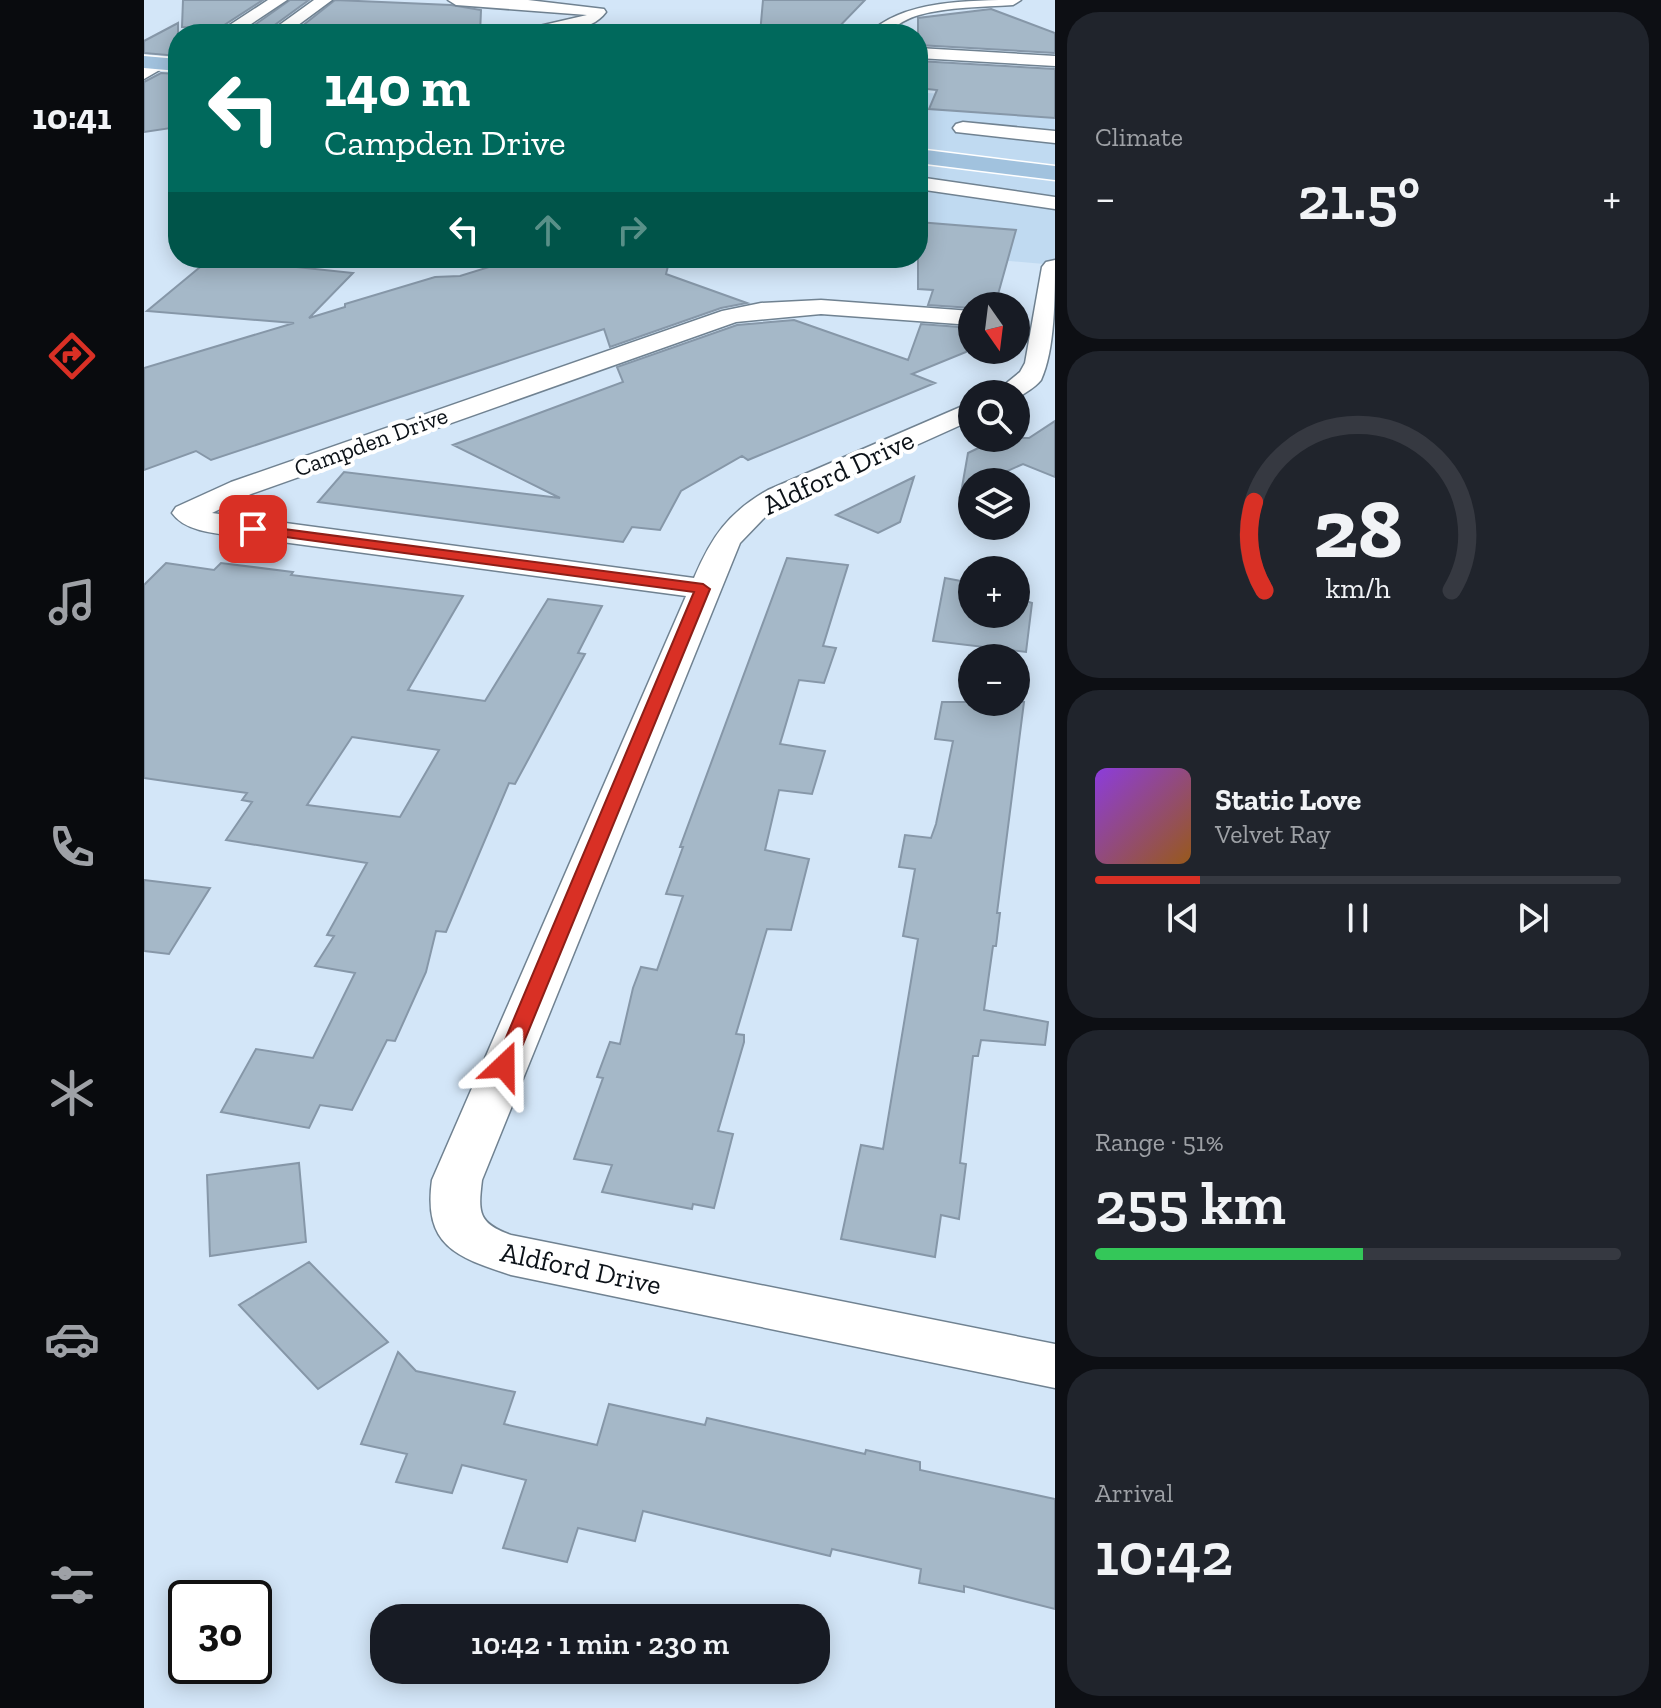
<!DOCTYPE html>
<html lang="en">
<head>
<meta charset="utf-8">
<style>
  :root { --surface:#171b24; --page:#20242c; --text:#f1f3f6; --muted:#9ea1a6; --line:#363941; --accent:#d93025 }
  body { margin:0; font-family:"Zilla Slab",serif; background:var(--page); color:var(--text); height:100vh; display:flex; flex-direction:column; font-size:30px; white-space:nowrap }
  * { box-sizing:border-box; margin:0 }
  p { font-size:26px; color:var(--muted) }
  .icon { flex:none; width:44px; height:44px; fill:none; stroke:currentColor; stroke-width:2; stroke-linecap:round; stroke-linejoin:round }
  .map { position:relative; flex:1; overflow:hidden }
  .sheet { display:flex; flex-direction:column; gap:12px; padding:12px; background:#0d0f14; width:606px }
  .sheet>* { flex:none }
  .hud { position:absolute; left:24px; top:24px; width:760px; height:244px; border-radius:32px; box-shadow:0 4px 20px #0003; background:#00695c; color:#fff; overflow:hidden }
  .needle { width:52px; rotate:166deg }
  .fabs { position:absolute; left:814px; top:292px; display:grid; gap:16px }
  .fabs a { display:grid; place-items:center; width:72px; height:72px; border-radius:50%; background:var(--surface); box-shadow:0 4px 20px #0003; font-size:40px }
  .speed { position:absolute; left:24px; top:1580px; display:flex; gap:16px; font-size:40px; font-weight:700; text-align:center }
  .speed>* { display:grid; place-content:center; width:104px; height:104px; border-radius:50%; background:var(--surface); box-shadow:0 4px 20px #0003; line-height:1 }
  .speed .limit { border:4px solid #111; border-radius:12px; background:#fff; color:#111 }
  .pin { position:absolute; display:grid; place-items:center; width:68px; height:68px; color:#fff; margin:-34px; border-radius:16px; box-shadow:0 4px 12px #0006 }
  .me { position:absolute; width:88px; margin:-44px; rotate:23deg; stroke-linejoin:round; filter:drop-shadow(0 0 6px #0008) }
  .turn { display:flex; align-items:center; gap:28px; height:168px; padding:0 24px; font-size:36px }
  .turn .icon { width:104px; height:104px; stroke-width:2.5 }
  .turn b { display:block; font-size:56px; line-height:68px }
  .lanes { display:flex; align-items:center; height:76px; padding:0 24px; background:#0003; justify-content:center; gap:40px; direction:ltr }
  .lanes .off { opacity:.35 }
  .big { font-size:60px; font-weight:600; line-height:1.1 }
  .sheet .card { flex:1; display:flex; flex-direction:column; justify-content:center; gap:12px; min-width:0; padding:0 28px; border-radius:32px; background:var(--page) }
  .sheet .dial { align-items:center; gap:0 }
  .dial svg { height:208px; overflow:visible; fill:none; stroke:var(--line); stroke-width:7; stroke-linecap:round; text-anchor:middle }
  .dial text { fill:var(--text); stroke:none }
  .song { display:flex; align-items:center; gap:24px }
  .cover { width:96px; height:96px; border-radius:12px; background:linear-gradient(135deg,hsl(270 70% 55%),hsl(30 70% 35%)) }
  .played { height:8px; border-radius:4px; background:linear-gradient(90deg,var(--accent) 20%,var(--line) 20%) }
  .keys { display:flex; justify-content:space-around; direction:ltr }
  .heat { display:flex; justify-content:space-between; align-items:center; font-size:44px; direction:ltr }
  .charge { height:12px; border-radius:6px; background:linear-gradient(90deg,#34c759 51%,var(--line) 0) }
  .trip { position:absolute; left:226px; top:1604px; width:460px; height:80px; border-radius:32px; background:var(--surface); box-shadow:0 4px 20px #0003; font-weight:600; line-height:80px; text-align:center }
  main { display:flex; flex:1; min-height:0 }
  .tabs { display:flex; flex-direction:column; width:144px; justify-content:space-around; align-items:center; background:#090b0e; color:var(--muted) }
  .tabs .icon { width:56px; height:56px }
  .tabs .on { color:var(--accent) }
  .tabs b { font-size:36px; color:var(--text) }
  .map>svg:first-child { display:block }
  .built { fill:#c0daf1 }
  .building { fill:#a5b8c8; stroke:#8697a8; stroke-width:2; fill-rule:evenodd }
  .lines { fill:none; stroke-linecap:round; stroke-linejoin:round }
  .minor-casing { stroke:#708291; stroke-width:3 }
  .major-casing { stroke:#fff; stroke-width:3 }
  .minor { fill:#fff; fill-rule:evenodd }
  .major { fill:#a1c2de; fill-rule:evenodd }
  .route { fill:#d93025; stroke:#8d1f18; stroke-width:2 }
  .labels { text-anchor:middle; stroke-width:8; stroke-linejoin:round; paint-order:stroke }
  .far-street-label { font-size:24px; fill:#0c1218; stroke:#fff }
  .street-label { font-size:28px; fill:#0c1218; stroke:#fff }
</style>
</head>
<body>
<main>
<nav class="tabs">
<b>10:41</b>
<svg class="icon on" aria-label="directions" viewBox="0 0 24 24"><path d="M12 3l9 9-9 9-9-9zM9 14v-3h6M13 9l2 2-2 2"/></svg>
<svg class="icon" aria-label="music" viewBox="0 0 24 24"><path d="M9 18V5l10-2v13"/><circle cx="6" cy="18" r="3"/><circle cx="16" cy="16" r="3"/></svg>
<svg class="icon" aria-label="phone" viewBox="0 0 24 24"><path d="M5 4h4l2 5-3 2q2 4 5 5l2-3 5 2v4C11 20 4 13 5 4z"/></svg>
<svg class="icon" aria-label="climate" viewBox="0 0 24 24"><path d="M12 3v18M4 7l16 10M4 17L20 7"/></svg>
<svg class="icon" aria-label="car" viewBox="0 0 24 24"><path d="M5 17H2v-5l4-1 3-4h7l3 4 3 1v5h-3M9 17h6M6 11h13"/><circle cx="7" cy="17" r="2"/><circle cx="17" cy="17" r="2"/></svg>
<svg class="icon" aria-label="filters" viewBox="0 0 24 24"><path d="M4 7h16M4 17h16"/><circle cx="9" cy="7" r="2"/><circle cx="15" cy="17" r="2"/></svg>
</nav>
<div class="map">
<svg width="911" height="1708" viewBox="0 0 911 1708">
  <rect width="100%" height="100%" fill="#d3e6f8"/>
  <path class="built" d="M 784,93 L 911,102 L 911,265 L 774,253 L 774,113 Z"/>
  <path class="building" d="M 39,0 L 119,0 L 74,29 L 38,27 Z
    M 146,0 L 165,0 L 121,32 L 102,31 Z
    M 191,0 L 307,5 L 337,10 L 336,34 L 148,34 Z
    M 619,0 L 721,0 L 688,34 L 616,34 Z
    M 847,9 L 911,33 L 911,53 L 774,45 L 774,18 Z
    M 34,23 L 34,56 L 0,53 L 0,41 Z
    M 774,61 L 911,69 L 911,118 L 785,109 L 793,90 L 774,88 Z
    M 17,73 L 34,74 L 34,127 L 0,132 L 0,82 Z
    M 774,222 L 872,230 L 853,298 L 838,297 L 835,306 L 828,308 L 784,305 L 789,290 L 774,289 Z
    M 67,258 L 209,273 L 165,318 L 201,307 L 201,304 L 291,277 L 316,276 L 374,258 L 526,258 L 522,274 L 603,303 L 577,308 L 466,347 L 460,329 L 67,460 L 52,451 L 0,470 L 0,368 L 150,323 L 3,311 Z
    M 650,320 L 764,360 L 777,324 L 828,328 L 828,332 L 822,352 L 768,374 L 791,383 L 604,460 L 598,456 L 537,491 L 516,530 L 488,527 L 479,542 L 174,502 L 200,472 L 416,498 L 309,445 L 479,382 L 473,367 L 593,325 Z
    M 911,421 L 911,477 L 879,464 L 839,482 L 828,482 L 828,487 L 817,493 L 824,453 L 855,438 L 885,438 Z
    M 770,477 L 756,522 L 734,533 L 692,515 Z
    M 643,558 L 704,565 L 679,646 L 692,648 L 680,683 L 655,680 L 636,744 L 681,751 L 668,794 L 635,790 L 621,850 L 665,859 L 647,930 L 623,929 L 592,1034 L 600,1035 L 600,1042 L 574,1131 L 589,1134 L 570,1208 L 549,1204 L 548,1209 L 458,1192 L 468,1165 L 430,1159 L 459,1078 L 453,1077 L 466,1042 L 476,1044 L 489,988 L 497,967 L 513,970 L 539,896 L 522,894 L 539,847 L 536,847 Z
    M 22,563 L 70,570 L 77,563 L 149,572 L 147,575 L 319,596 L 264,690 L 341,701 L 404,599 L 458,606 L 434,653 L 441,654 L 371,784 L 365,783 L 302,932 L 292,931 L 282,972 L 251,1041 L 243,1040 L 208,1110 L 176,1105 L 165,1128 L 77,1112 L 112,1049 L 169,1058 L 211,973 L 171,966 L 190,936 L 183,935 L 223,863 L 82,840 L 108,802 L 98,800 L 103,793 L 0,778 L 0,585 ZM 208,737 L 295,750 L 256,817 L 163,805 Z
    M 801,578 L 828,583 L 828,614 L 872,614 L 872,598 L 888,603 L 882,652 L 789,641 Z
    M 798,702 L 880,702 L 853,913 L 856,913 L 852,946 L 849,946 L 840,1010 L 904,1022 L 901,1045 L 837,1040 L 834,1056 L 829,1056 L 816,1163 L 822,1164 L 815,1219 L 797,1215 L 791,1257 L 697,1239 L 717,1145 L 739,1149 L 774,939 L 759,936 L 771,869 L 755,867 L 761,835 L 787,838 L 792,824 L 809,741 L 791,739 Z
    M 0,880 L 66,888 L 25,954 L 0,951 Z
    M 155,1163 L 162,1242 L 66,1256 L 63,1175 Z
    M 165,1262 L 244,1342 L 174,1389 L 95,1305 Z
    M 254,1352 L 272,1371 L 371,1392 L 360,1424 L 453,1445 L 465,1404 L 561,1425 L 563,1418 L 721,1454 L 722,1450 L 776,1462 L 776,1470 L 911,1499 L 911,1609 L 820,1586 L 820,1592 L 775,1583 L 777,1569 L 688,1549 L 686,1556 L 499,1511 L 491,1541 L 434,1528 L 423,1562 L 359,1548 L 382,1480 L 318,1465 L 308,1493 L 252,1482 L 263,1454 L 217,1444 Z"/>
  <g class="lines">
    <defs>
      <path id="minor" d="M 124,0 L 143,0 L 92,34 L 72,34 Z
        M 170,0 L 188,0 L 142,34 L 123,34 Z
        M 304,0 L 384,0 L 460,9 L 462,12 C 445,35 402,34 376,34 L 378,30 L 443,15 L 312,5 Z
        M 877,0 L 869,5 C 838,7 805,7 775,15 C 753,21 748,34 725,34 C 757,0 829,0 877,0 Z
        M 774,48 L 911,56 L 911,66 L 774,58 Z
        M 17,59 L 23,60 L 26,64 L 0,79 L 0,67 Z
        M 819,122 L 911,131 L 911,143 L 812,132 L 809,128 L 812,124 Z
        M 774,177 L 911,197 L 911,209 L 774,189 Z
        M 911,260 C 911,296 911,350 897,380 C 891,388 880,393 872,399 L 872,394 L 849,394 L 876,372 L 881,363 L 898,267 L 902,262 Z
        M 677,300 L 828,311 L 828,325 L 677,314 L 592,322 L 107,494 L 68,513 L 550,578 C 568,536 584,513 624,490 L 828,402 L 828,420 L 646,502 L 623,515 L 596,543 L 338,1180 C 334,1213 334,1223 367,1235 L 911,1344 L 911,1388 L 367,1275 C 312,1257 279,1246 288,1180 L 542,596 L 109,538 C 85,534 43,535 28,513 L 32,507 L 87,482 L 578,311 L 617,303 Z"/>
      <path id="major" d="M 0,56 L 34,59 L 34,71 L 0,68 Z
        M 774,149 L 911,166 L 911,180 L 774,163 Z"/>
    </defs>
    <use href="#minor" class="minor-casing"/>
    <use href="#major" class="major-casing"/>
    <use href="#minor" class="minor"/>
    <use href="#major" class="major"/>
  </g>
  <path class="route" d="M 109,525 L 559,584 L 566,589 L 368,1071 L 353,1071 L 350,1066 L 550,592 L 104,532 L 102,529 Z"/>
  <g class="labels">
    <g class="far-street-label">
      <text transform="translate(227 442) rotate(-20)" y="8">Campden Drive</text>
    </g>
    <g class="street-label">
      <text transform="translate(694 472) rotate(-25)" y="10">Aldford Drive</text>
      <text transform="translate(437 1268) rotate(12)" y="10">Aldford Drive</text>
    </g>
  </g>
</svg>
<div class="fabs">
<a><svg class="needle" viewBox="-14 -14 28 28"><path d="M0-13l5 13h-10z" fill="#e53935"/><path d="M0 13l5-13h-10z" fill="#9ea1a6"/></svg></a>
<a><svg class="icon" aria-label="search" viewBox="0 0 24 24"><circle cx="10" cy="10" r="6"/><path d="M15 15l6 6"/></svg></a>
<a><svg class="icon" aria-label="layers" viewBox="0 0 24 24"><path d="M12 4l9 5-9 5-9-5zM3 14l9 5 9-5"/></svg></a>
<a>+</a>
<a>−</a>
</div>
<div class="speed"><div class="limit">30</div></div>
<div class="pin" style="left:109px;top:529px;background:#d93025"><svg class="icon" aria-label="arrive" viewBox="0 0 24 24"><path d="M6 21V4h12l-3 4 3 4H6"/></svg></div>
<svg class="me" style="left:360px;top:1066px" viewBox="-20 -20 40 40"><path d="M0-17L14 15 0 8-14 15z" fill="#d93025" stroke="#fff" stroke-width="4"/></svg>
<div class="trip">10:42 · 1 min · 230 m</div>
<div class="hud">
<div class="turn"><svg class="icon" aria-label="left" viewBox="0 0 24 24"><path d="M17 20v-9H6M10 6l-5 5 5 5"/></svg><div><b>140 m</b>Campden Drive</div></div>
<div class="lanes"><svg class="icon" aria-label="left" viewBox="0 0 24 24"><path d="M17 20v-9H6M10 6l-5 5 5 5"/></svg><svg class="icon off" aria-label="ahead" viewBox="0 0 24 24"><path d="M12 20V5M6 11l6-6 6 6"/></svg><svg class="icon off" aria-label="right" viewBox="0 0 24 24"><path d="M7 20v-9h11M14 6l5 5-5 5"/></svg></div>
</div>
</div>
<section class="sheet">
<div class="card"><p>Climate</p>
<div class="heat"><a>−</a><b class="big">21.5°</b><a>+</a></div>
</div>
<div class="card dial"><svg viewBox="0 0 100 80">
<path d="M14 69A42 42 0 1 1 86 69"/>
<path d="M14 69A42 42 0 0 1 10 35" stroke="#d93025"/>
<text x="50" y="56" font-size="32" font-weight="700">28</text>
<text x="50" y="72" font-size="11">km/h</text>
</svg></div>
<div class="card">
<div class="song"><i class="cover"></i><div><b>Static Love</b><p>Velvet Ray</p></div></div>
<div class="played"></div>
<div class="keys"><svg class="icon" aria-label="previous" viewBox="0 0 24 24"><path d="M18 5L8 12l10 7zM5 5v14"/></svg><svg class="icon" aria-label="pause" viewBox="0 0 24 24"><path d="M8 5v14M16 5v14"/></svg><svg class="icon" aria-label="next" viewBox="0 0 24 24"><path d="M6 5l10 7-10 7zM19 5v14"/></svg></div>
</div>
<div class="card"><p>Range · 51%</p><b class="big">255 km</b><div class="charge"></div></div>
<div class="card"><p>Arrival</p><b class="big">10:42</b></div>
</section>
</main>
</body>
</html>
